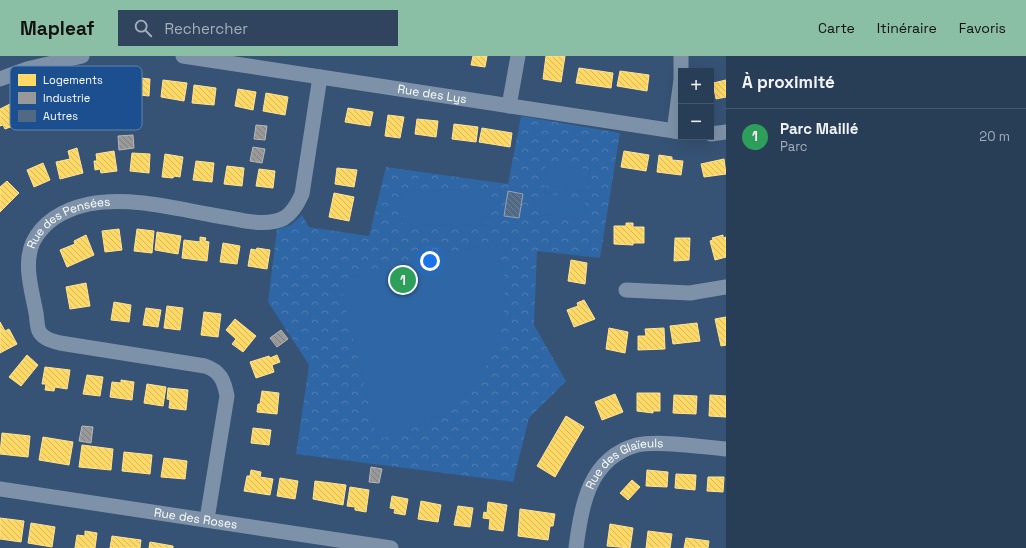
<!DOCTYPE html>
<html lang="fr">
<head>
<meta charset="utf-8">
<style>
	:root { --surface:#283e57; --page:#30455d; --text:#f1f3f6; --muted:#a5aeba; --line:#44576d; --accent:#8abfa5 }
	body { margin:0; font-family:"Space Grotesk",sans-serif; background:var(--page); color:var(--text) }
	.controls { position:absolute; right:12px; top:12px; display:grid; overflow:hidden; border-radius:0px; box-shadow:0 4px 16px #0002 }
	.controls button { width:36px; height:36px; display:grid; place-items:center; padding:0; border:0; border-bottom:1px solid var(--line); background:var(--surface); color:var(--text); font:20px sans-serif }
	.you { position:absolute; left:430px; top:205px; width:14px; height:14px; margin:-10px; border:3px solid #fff; border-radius:50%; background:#1a73e8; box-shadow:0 0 0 6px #1a73e833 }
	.badge { display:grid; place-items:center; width:26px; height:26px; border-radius:50%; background:var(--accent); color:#fff; font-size:13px; font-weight:700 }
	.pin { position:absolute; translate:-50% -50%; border:2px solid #fff; box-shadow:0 1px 4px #0006 }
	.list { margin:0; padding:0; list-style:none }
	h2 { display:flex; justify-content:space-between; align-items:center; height:52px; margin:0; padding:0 16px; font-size:17px }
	h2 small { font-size:13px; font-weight:400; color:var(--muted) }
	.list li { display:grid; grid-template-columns:26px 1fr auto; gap:12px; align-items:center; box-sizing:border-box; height:56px; padding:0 16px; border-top:1px solid var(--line) }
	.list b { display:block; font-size:15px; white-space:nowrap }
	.list p { margin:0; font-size:13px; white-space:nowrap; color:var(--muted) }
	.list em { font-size:13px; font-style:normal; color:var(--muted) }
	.icon { flex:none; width:22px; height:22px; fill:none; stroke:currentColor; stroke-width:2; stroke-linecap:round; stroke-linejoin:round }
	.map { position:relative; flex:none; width:726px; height:492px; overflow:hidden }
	header { display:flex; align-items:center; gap:24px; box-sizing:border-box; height:56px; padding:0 20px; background:var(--accent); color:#111 }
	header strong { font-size:19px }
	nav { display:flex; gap:22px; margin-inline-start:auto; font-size:14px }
	.search { width:280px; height:36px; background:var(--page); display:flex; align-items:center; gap:10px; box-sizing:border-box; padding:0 14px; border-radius:0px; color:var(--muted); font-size:15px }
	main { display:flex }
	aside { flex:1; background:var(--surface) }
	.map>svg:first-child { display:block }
</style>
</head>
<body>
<header>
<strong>Mapleaf</strong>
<div class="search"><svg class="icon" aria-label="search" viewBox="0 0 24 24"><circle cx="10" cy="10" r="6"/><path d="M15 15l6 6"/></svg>Rechercher</div>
<nav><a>Carte</a><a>Itinéraire</a><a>Favoris</a></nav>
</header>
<main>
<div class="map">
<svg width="726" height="492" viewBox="0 0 726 492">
	<defs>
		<pattern id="park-crowns" width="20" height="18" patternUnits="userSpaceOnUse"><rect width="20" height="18" fill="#2f66a5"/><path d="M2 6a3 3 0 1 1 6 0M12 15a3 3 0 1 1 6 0" fill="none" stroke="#4e7db2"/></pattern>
		<pattern id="homes-back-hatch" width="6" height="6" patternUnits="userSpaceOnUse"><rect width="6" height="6" fill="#ffd966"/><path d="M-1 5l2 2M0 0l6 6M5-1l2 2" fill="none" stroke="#d2b660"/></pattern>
		<pattern id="industry-back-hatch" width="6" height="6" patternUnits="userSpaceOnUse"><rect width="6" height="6" fill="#999"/><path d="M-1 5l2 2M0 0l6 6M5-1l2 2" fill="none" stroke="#7e7e7e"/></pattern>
		<pattern id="building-back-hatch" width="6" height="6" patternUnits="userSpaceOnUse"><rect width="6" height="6" fill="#526984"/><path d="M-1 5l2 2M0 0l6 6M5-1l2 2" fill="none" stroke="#6c8096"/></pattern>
	</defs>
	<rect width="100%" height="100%" fill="#365274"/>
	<path fill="url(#park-crowns)" d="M521,60L620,77L600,202L537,195L534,269L566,325L529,362L513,426L296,398L309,309L268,246L277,173L291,169L302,159L309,171L369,180L386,111L508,128Z"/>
	<path fill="#2f66a5" d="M546,108L590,114L587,135L543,129Z
		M407,134L485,135L491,140L490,166L483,170L404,169C397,163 400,147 401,139Z
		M542,137L586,143L583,164L539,158Z
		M496,186C527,279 474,366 377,383L339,224Z"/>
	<path fill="url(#homes-back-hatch)" stroke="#ffe494" d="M473,0H487L485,11L471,9Z
		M546,0H565L561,26L543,23Z
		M579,12L613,17L611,32L576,27Z
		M620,15L649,19L647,35L617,30Z
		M132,21L150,23L149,40L130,38Z
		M163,24L187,27L184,45L161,41Z
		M726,24V41L716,43L713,27Z
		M194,29L216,32L214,49L192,47Z
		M238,33L256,36L253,54L235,50Z
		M266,37L288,41L285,59L263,55Z
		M10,48L16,62L11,65L13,70L5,73L3,69L0,70V53Z
		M348,52L373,56L370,70L345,66Z
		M388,59L404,61L400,82L385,80Z
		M417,63L438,65L436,81L415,78Z
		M454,68L478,71L476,86L452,83Z
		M482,72L512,77L510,91L479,86Z
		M77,92L83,117L60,123L56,106L70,103L68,95Z
		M114,95L117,115L101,117L100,113L95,114L94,105H97L96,98Z
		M624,95L649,99L646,115L621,111Z
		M132,97L150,98L149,117L130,115Z
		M165,98L183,101L180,121L174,120L173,122L162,121Z
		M659,99L672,101V104L683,105L681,119L657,116Z
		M724,103L726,118L704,121L701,108Z
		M196,105L214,107L212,126L193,124Z
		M43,107L50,124L34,131L27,114Z
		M227,110L244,112L242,130L224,128Z
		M337,112L357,114L354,131L335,128Z
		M259,113L275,115L273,132L256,130Z
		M7,125L19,137L0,156V131Z
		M334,137L354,141L349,165L329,161Z
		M626,167H633V171H644V187H633V189L614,188V170H626Z
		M119,173L122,194L105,196L102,175Z
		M137,173L154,175L152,197L134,195Z
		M157,176L181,180L178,198L155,194Z
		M86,179L94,199L67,211L60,194L75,188L74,185Z
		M723,179V182L726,181V201L715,204L710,185L713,184L712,182Z
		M200,181L206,182L205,185L209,186L207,205L182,202L184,184L200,186Z
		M675,182H690L689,204L674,205Z
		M223,187L240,190L237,208L220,206Z
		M257,192L270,194L267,213L248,210L251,193L256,194Z
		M571,204L587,207L585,228L568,225Z
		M86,227L90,250L70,253L66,231Z
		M584,244L595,263L574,271L567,254L578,250L577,247Z
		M114,246L131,249L129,266L111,264Z
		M167,250L183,252L180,274L164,272Z
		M146,252L161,254L158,271L143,269Z
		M204,256L221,258L218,281L201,279Z
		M726,261V289L721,290L715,263Z
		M235,263L256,280L243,296L232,288L236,283L226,274Z
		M0,266L5,275L9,273L17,288L0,297Z
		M697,267L700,285L673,288L670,270Z
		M609,272L628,276L625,297L606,293Z
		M664,272L665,293L638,294V280H646L645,273Z
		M27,299L38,309L21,330L9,321Z
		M277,299L280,306L272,309L274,316L256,322L250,306L269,300L270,302Z
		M45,311L70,314L67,333L55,331L54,335L45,334L46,328H42Z
		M87,319L103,321L100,340L83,338Z
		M121,324L134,326L132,344L110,341L112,326L121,327Z
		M147,328L166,331L163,350L144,347Z
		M168,332L188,334L186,354L169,352L170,344L167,343Z
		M262,335L279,337L277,358L257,356L258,348H260Z
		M637,337H660V355H653V357L637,355Z
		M615,338L623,356L602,364L595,346Z
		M674,339L697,340L696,358L673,357Z
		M710,339L726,340V361L709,360Z
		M566,360L584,371L555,421L537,410Z
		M253,372L271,374L269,389L251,387Z
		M2,377L30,380L28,401L0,398Z
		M43,381L73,386L69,409L39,404Z
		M82,389L113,393L111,414L79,411Z
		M124,396L152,399L150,418L122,415Z
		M164,402L187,405L185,423L161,421Z
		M251,414L261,416L260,421L273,423L270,439L244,435L247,420H250Z
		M647,414L668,416L667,431L646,430Z
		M676,418L696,419L695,434L675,432Z
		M708,421H724L723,436L707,435Z
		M280,422L298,425L295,443L277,440Z
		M632,424L640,431L628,444L620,437Z
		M315,425L346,429L343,449L313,443Z
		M350,431L369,434L366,456L355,454V451L347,450Z
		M392,440L408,443L405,459L394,457L395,453L390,452Z
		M421,445L441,449L438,466L418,463Z
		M488,446L507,449L503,475L489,473L490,463L483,462L484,456L487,457Z
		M458,450L473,452L470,471L454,469Z
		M520,453L555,458L553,470H550L548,484L518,480Z
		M0,462L24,465L21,486L0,483Z
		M31,467L55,471L52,491L28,487Z
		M610,468L633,472L630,492L607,490Z
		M85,475L97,477L95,492H75L77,479L85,480Z
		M648,475L672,478L670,492H646Z
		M112,480L141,484L140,492H110Z
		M686,482L709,485L708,492H684Z
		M150,486L173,490V492H149Z"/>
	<path fill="url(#industry-back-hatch)" stroke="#b8b8b8" d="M256,69L267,70L265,84L254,83Z
		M133,79L134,92L119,94L118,80Z
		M253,91L265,93L262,107L250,105Z
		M281,274L288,283L277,291L270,282Z
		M82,370L93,371L91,387L79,385Z
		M371,411L382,413L379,427L369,426Z"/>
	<path fill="url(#building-back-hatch)" stroke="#92a2b6" d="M508,135L523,138L519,162L504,160Z"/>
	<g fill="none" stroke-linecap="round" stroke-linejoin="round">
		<g stroke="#7d92a8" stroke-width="15">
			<path id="s1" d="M183,0L681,76"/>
			<path d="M0,23L27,13L82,0"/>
			<path d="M509,50L518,0"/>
			<path d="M674,75L681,24V0"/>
			<path d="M711,78L726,76"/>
			<path d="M626,234L690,237L726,231"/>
			<path id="s2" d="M0,433L391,492"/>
			<path id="s3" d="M207,463L227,340C224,324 220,315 205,310L60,287C52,285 43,283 39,275C37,271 37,263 36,257C32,235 23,208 33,186C44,164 66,153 89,148C131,140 177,153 218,160C238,163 265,172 284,162C293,157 298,147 302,138L320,21"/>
			<path id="s4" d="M576,492C581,450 589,402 637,389C657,384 704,391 726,393"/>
		</g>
	</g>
	<g text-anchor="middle" stroke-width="4" stroke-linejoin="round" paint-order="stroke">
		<g font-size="12" fill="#fff" stroke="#1b4f8f">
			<text dy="4" stroke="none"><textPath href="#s1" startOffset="252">Rue des Lys</textPath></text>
			<text dy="4" stroke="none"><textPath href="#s3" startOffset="469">Rue des Pensées</textPath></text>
			<text dy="4" stroke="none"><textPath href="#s4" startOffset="108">Rue des Glaïeuls</textPath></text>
			<text dy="4" stroke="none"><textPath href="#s2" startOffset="198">Rue des Roses</textPath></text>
		</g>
	</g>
	<rect x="10" y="10" width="132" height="64" rx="6" fill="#1b4f8f" stroke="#5f84b1" stroke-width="1"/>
	<rect x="18" y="18" width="18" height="12" fill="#ffd966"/>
	<rect x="18" y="36" width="18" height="12" fill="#999"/>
	<rect x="18" y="54" width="18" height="12" fill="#526984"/>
	<g font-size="11" fill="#fff">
		<text x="43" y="28">Logements</text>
		<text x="43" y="46">Industrie</text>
		<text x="43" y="64">Autres</text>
	</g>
</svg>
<div class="controls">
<button>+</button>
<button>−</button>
</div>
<div class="you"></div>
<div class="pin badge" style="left:403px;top:224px;background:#2e9e5b">1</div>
</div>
<aside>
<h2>À proximité<small></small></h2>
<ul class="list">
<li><span class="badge" style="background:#2e9e5b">1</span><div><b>Parc Maillé</b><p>Parc</p></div><em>20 m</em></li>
</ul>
</aside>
</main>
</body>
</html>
